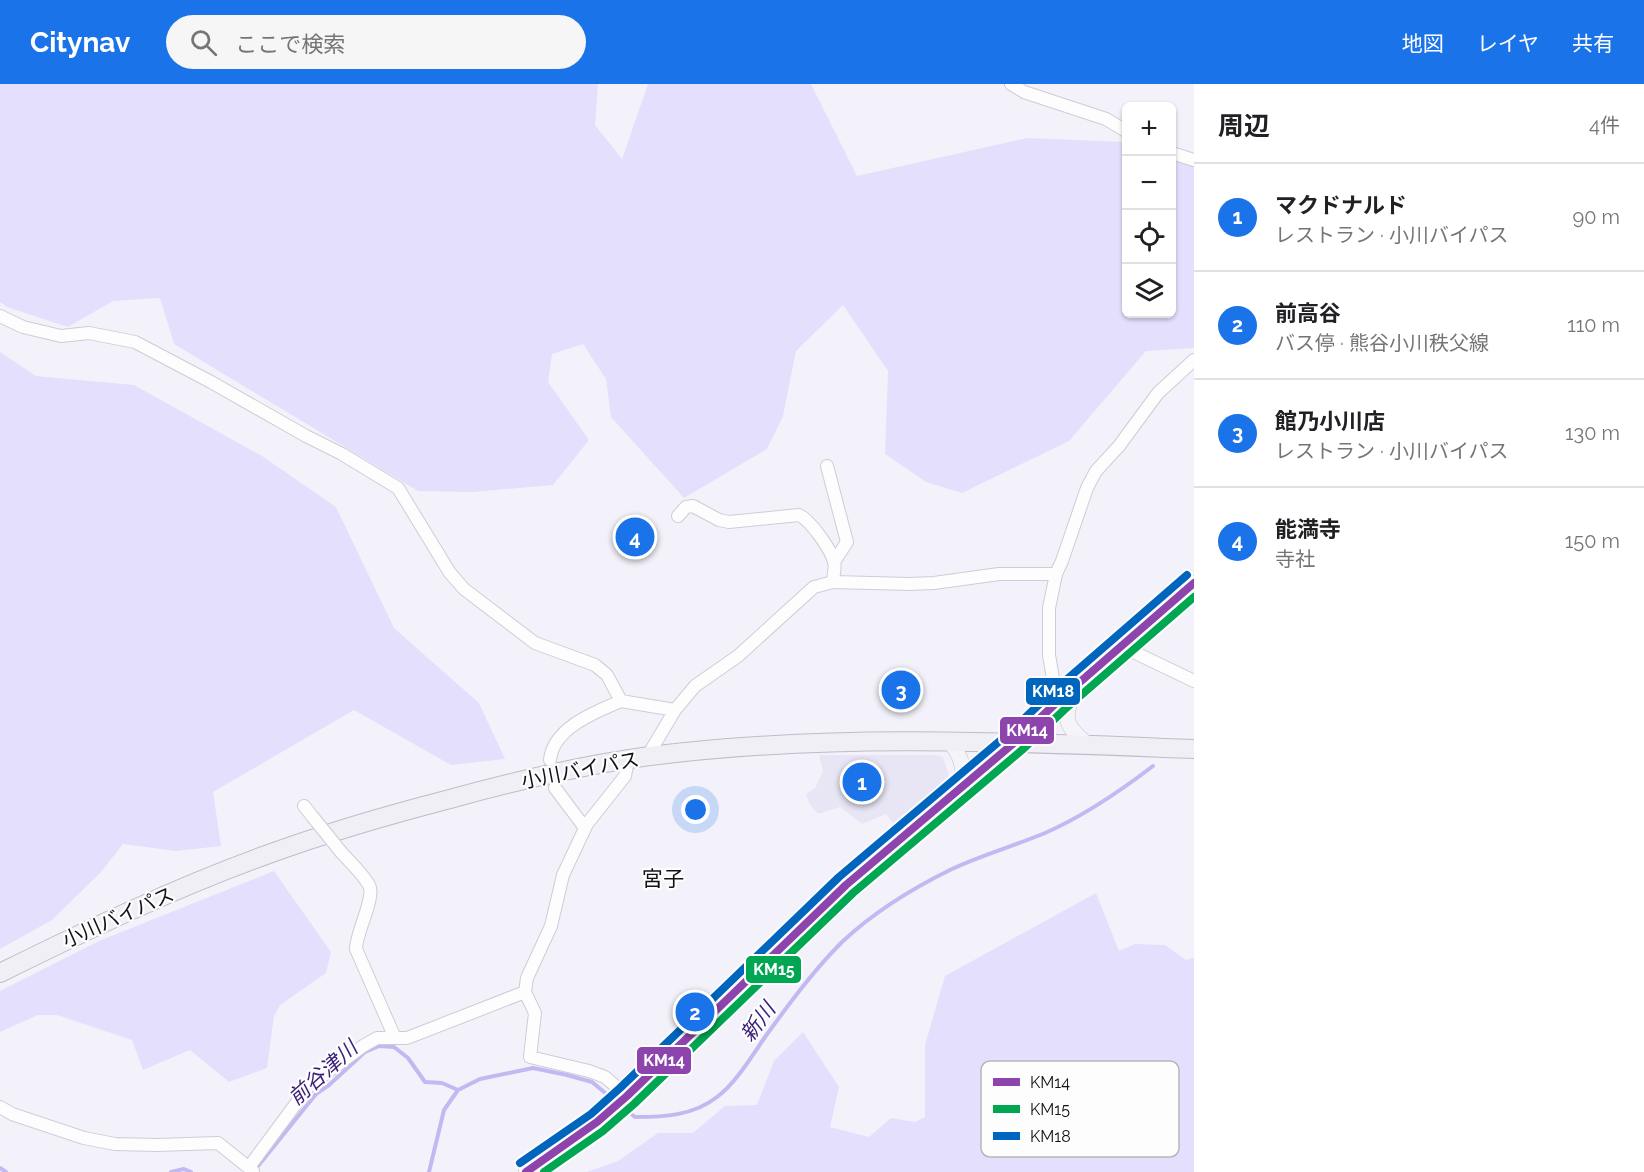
<!DOCTYPE html>
<html lang="ja">
<head>
<meta charset="utf-8">
<style>
	:root { --surface:#fff; --page:#f6f6f6; --text:#202124; --muted:#757577; --line:#e0e0e0; --accent:#1a73e8 }
	body { margin:0; font-family:Raleway,"Noto Sans JP",sans-serif; background:var(--page); color:var(--text) }
	.controls { position:absolute; right:18px; top:18px; display:grid; overflow:hidden; border-radius:9px; box-shadow:0 2px 4px #0004 }
	.controls button { width:54px; height:54px; display:grid; place-items:center; padding:0; border:0; border-bottom:2px solid var(--line); background:var(--surface); color:var(--text); font:30px sans-serif }
	.you { position:absolute; left:696px; top:726px; width:21px; height:21px; margin:-15px; border:4px solid #fff; border-radius:50%; background:#1a73e8; box-shadow:0 0 0 9px #1a73e833 }
	.badge { display:grid; place-items:center; width:39px; height:39px; border-radius:50%; background:var(--accent); color:#fff; font-size:20px; font-weight:700 }
	.pin { position:absolute; translate:-50% -50%; border:3px solid #fff; box-shadow:0 2px 6px #0006 }
	.list { margin:0; padding:0; list-style:none }
	h2 { display:flex; justify-content:space-between; align-items:center; height:78px; margin:0; padding:0 24px; font-size:26px }
	h2 small { font-size:20px; font-weight:400; color:var(--muted) }
	.list li { display:grid; grid-template-columns:39px 1fr auto; gap:18px; align-items:center; box-sizing:border-box; height:108px; padding:0 24px; border-top:2px solid var(--line) }
	.list b { display:block; font-size:22px; white-space:nowrap }
	.list p { margin:0; font-size:20px; white-space:nowrap; color:var(--muted) }
	.list em { font-size:20px; font-style:normal; color:var(--muted) }
	.icon { flex:none; width:33px; height:33px; fill:none; stroke:currentColor; stroke-width:2; stroke-linecap:round; stroke-linejoin:round }
	.map { position:relative; flex:none; width:1194px; height:1088px; overflow:hidden }
	header { display:flex; align-items:center; gap:36px; box-sizing:border-box; height:84px; padding:0 30px; background:var(--accent); color:#fff }
	header strong { font-size:28px }
	nav { display:flex; gap:33px; margin-inline-start:auto; font-size:21px }
	.search { width:420px; height:54px; background:var(--page); display:flex; align-items:center; gap:15px; box-sizing:border-box; padding:0 21px; border-radius:33px; color:var(--muted); font-size:22px }
	main { display:flex }
	aside { flex:1; background:var(--surface) }
	.map>svg:first-child { display:block }
</style>
</head>
<body>
<header>
<strong>Citynav</strong>
<div class="search"><svg class="icon" aria-label="search" viewBox="0 0 24 24"><circle cx="10" cy="10" r="6"/><path d="M15 15l6 6"/></svg>ここで検索</div>
<nav><a>地図</a><a>レイヤ</a><a>共有</a></nav>
</header>
<main>
<div class="map">
<svg width="1194" height="1088" viewBox="0 0 1194 1088">
	<rect width="100%" height="100%" fill="#f3f2fa"/>
	<path fill="#e8e6f5" d="M819,671H935L943,673L950,695L896,742L886,730L862,740L840,723L818,730L809,719L806,710L815,704L823,687Z"/>
	<path fill="#e4dffd" d="M0,0H598L595,41L622,75L648,0H811L857,92L1027,54L1126,58V230H1172V73L1194,81V264L1146,267L1069,357L962,409L926,398L885,370L888,287L843,221L796,267L783,332L767,365L684,414L611,333L606,295L583,260L552,270L548,298L589,356L553,401L472,408L418,407L174,260L160,214L113,217L68,243L7,223L0,218Z
		M0,268L36,292L134,301L262,372L336,423L394,544L479,619L505,675L451,681L354,626L213,708L221,762L176,767L123,760L101,788L52,836L0,865Z
		M274,787L331,868L326,889L280,921L274,932L267,984L229,998L190,966L143,986L132,956L57,931H38L0,948V907L99,857Z
		M1096,809L1119,867L1135,860L1165,861L1186,876L1194,874V1088H587L618,1077L658,1049H693L725,1022L757,1021L774,977L803,948L839,1003L830,1043L869,1053L891,1034L915,1038L925,1033V961L945,892Z"/>
	<g fill="none" stroke-linecap="round" stroke-linejoin="round">
		<path stroke="#c3b9f2" stroke-width="4" d="M621,1022L635,1033C663,1033 693,1032 717,1013C735,1000 752,972 765,953C789,920 813,887 842,858C874,828 913,804 952,785C982,771 1014,762 1045,749C1084,732 1119,708 1153,682
			M0,1084L6,1088
			M253,1086L258,1082L316,1010L329,1001L365,968L379,962L394,963L408,974L425,998L442,999L458,1006
			M171,1088L184,1085L191,1088
			M429,1088L444,1026L458,1006L480,995L533,984L567,991L592,998L615,1017"/>
		<g stroke="#cecdd3" stroke-width="14">
			<path id="minor" d="M1011,0L1024,8L1106,35L1126,47
				M1172,69L1194,76
				M0,232L23,243L61,252L89,249L135,258L211,298L306,352L342,370L398,404L450,489L464,505L535,559L595,581L607,591L621,617L675,626
				M827,382L847,458L834,478
				M678,432L686,423L693,422L719,436L729,438L799,431C810,436 831,465 834,478C836,483 833,492 833,498
				M1121,562L1194,597
				M1057,618L1049,571V524L1056,490L1062,477L1087,404L1096,387L1119,362L1158,309L1194,276
				M647,673L675,626L695,602L738,572L814,503L833,498L909,500L934,499L999,490H1056
				M550,676C553,644 595,628 621,617
				M555,704L585,744
				M304,722L312,732
				M341,768C350,778 362,789 369,801C376,813 356,848 356,865L395,954
				M627,1012L605,993L589,987L530,973L535,929L525,908L527,894L551,842L563,791L587,740L625,692L628,676
				M0,1023L12,1030L84,1054L115,1060L157,1061L218,1059L253,1087
				M249,1083L309,1002L363,962L377,954H407L420,949L525,908"/>
		</g>
		<g stroke="#bebcc6" stroke-width="16">
			<path id="major" d="M1075,604C1063,634 1063,640 1088,661
				M949,657C963,674 966,685 957,706
				M526,1088L597,1038L627,1012L846,801L1015,658L1057,618L1194,499"/>
		</g>
		<g stroke="#bebcc6" stroke-width="20">
			<path id="highway" d="M0,889C87,846 175,804 266,771C326,749 388,731 450,715C515,697 582,681 650,672C833,649 1011,658 1194,665"/>
		</g>
		<use href="#minor" stroke="#fdfdfe" stroke-width="12"/>
		<use href="#major" stroke="#f5f4f9" stroke-width="15"/>
		<use href="#highway" stroke="#f0eff6" stroke-width="18"/>
		<g stroke="#cecdd3" stroke-width="14" stroke-linecap="butt">
			<path id="minor-bridge" d="M312,732L341,768"/>
		</g>
		<use href="#minor-bridge" stroke="#fdfdfe" stroke-width="12"/>
		<g stroke="#fdfdfd" stroke-width="12">
			<path id="bus-1" d="M526,1088L597,1038L627,1012L846,801L1015,658L1057,618L1194,499"/>
		</g>
		<g stroke="#fdfdfd" stroke-width="12">
			<path id="bus-2" d="M544,1088L603,1047L634,1020L853,809L1022,666L1064,626L1194,513"/>
		</g>
		<g stroke="#fdfdfd" stroke-width="12">
			<path id="bus-3" d="M520,1079L591,1030L620,1004L839,793L1008,650L1050,610L1187,491"/>
		</g>
		<use href="#bus-1" stroke="#8e44ad" stroke-width="8"/>
		<use href="#bus-2" stroke="#00a651" stroke-width="8"/>
		<use href="#bus-3" stroke="#0065bd" stroke-width="8"/>
	</g>
	<g text-anchor="middle" stroke-width="4.5" stroke-linejoin="round" paint-order="stroke">
		<g font-size="20" fill="#121116" stroke="#fdfdfd">
			<text transform="translate(580 686) rotate(-11)" y="7">小川バイパス</text>
			<text transform="translate(118 833) rotate(-24)" y="7">小川バイパス</text>
		</g>
		<g font-size="21" fill="#121116" stroke="#fdfdfd">
			<text x="663" y="802">宮子</text>
		</g>
		<g font-size="21" font-style="italic" fill="#3c2077" stroke="#fdfdfd">
			<text transform="translate(758 938) rotate(-53)" y="7">新川</text>
			<text transform="translate(323 989) rotate(-42)" y="7">前谷津川</text>
		</g>
	</g>
	<rect x="981" y="977" width="198" height="96" rx="9" fill="#fdfdfd" stroke="#b6b6b8" stroke-width="1.5"/>
	<rect x="993" y="994" width="27" height="8" fill="#8e44ad"/>
	<rect x="993" y="1021" width="27" height="8" fill="#00a651"/>
	<rect x="993" y="1048" width="27" height="8" fill="#0065bd"/>
	<g font-size="16" fill="#121116">
		<text x="1030" y="1004">KM14</text>
		<text x="1030" y="1031">KM15</text>
		<text x="1030" y="1058">KM18</text>
	</g>
	<g stroke="#fdfdfd" stroke-width="2">
		<rect x="1025" y="593" width="56" height="29" rx="6" fill="#0065bd"/>
		<rect x="999" y="632" width="56" height="29" rx="6" fill="#8e44ad"/>
		<rect x="745" y="871" width="57" height="29" rx="6" fill="#00a651"/>
		<rect x="636" y="962" width="56" height="29" rx="6" fill="#8e44ad"/>
	</g>
	<g font-size="16" text-anchor="middle" font-weight="bold" fill="#fff">
		<text x="1053" y="613">KM18</text>
		<text x="1027" y="652">KM14</text>
		<text x="774" y="891">KM15</text>
		<text x="664" y="982">KM14</text>
	</g>
</svg>
<div class="controls">
<button>+</button>
<button>−</button>
<button><svg class="icon" aria-label="locate" viewBox="0 0 24 24"><circle cx="12" cy="12" r="6"/><path d="M12 2v4M12 18v4M2 12h4M18 12h4"/></svg></button>
<button><svg class="icon" aria-label="layers" viewBox="0 0 24 24"><path d="M12 4l9 5-9 5-9-5zM3 14l9 5 9-5"/></svg></button>
</div>
<div class="you"></div>
<div class="pin badge" style="left:862px;top:698px">1</div>
<div class="pin badge" style="left:695px;top:928px">2</div>
<div class="pin badge" style="left:901px;top:606px">3</div>
<div class="pin badge" style="left:635px;top:453px">4</div>
</div>
<aside>
<h2>周辺<small>4件</small></h2>
<ul class="list">
<li><span class="badge">1</span><div><b>マクドナルド</b><p>レストラン · 小川バイパス</p></div><em>90 m</em></li>
<li><span class="badge">2</span><div><b>前高谷</b><p>バス停 · 熊谷小川秩父線</p></div><em>110 m</em></li>
<li><span class="badge">3</span><div><b>館乃小川店</b><p>レストラン · 小川バイパス</p></div><em>130 m</em></li>
<li><span class="badge">4</span><div><b>能満寺</b><p>寺社</p></div><em>150 m</em></li>
</ul>
</aside>
</main>
</body>
</html>
